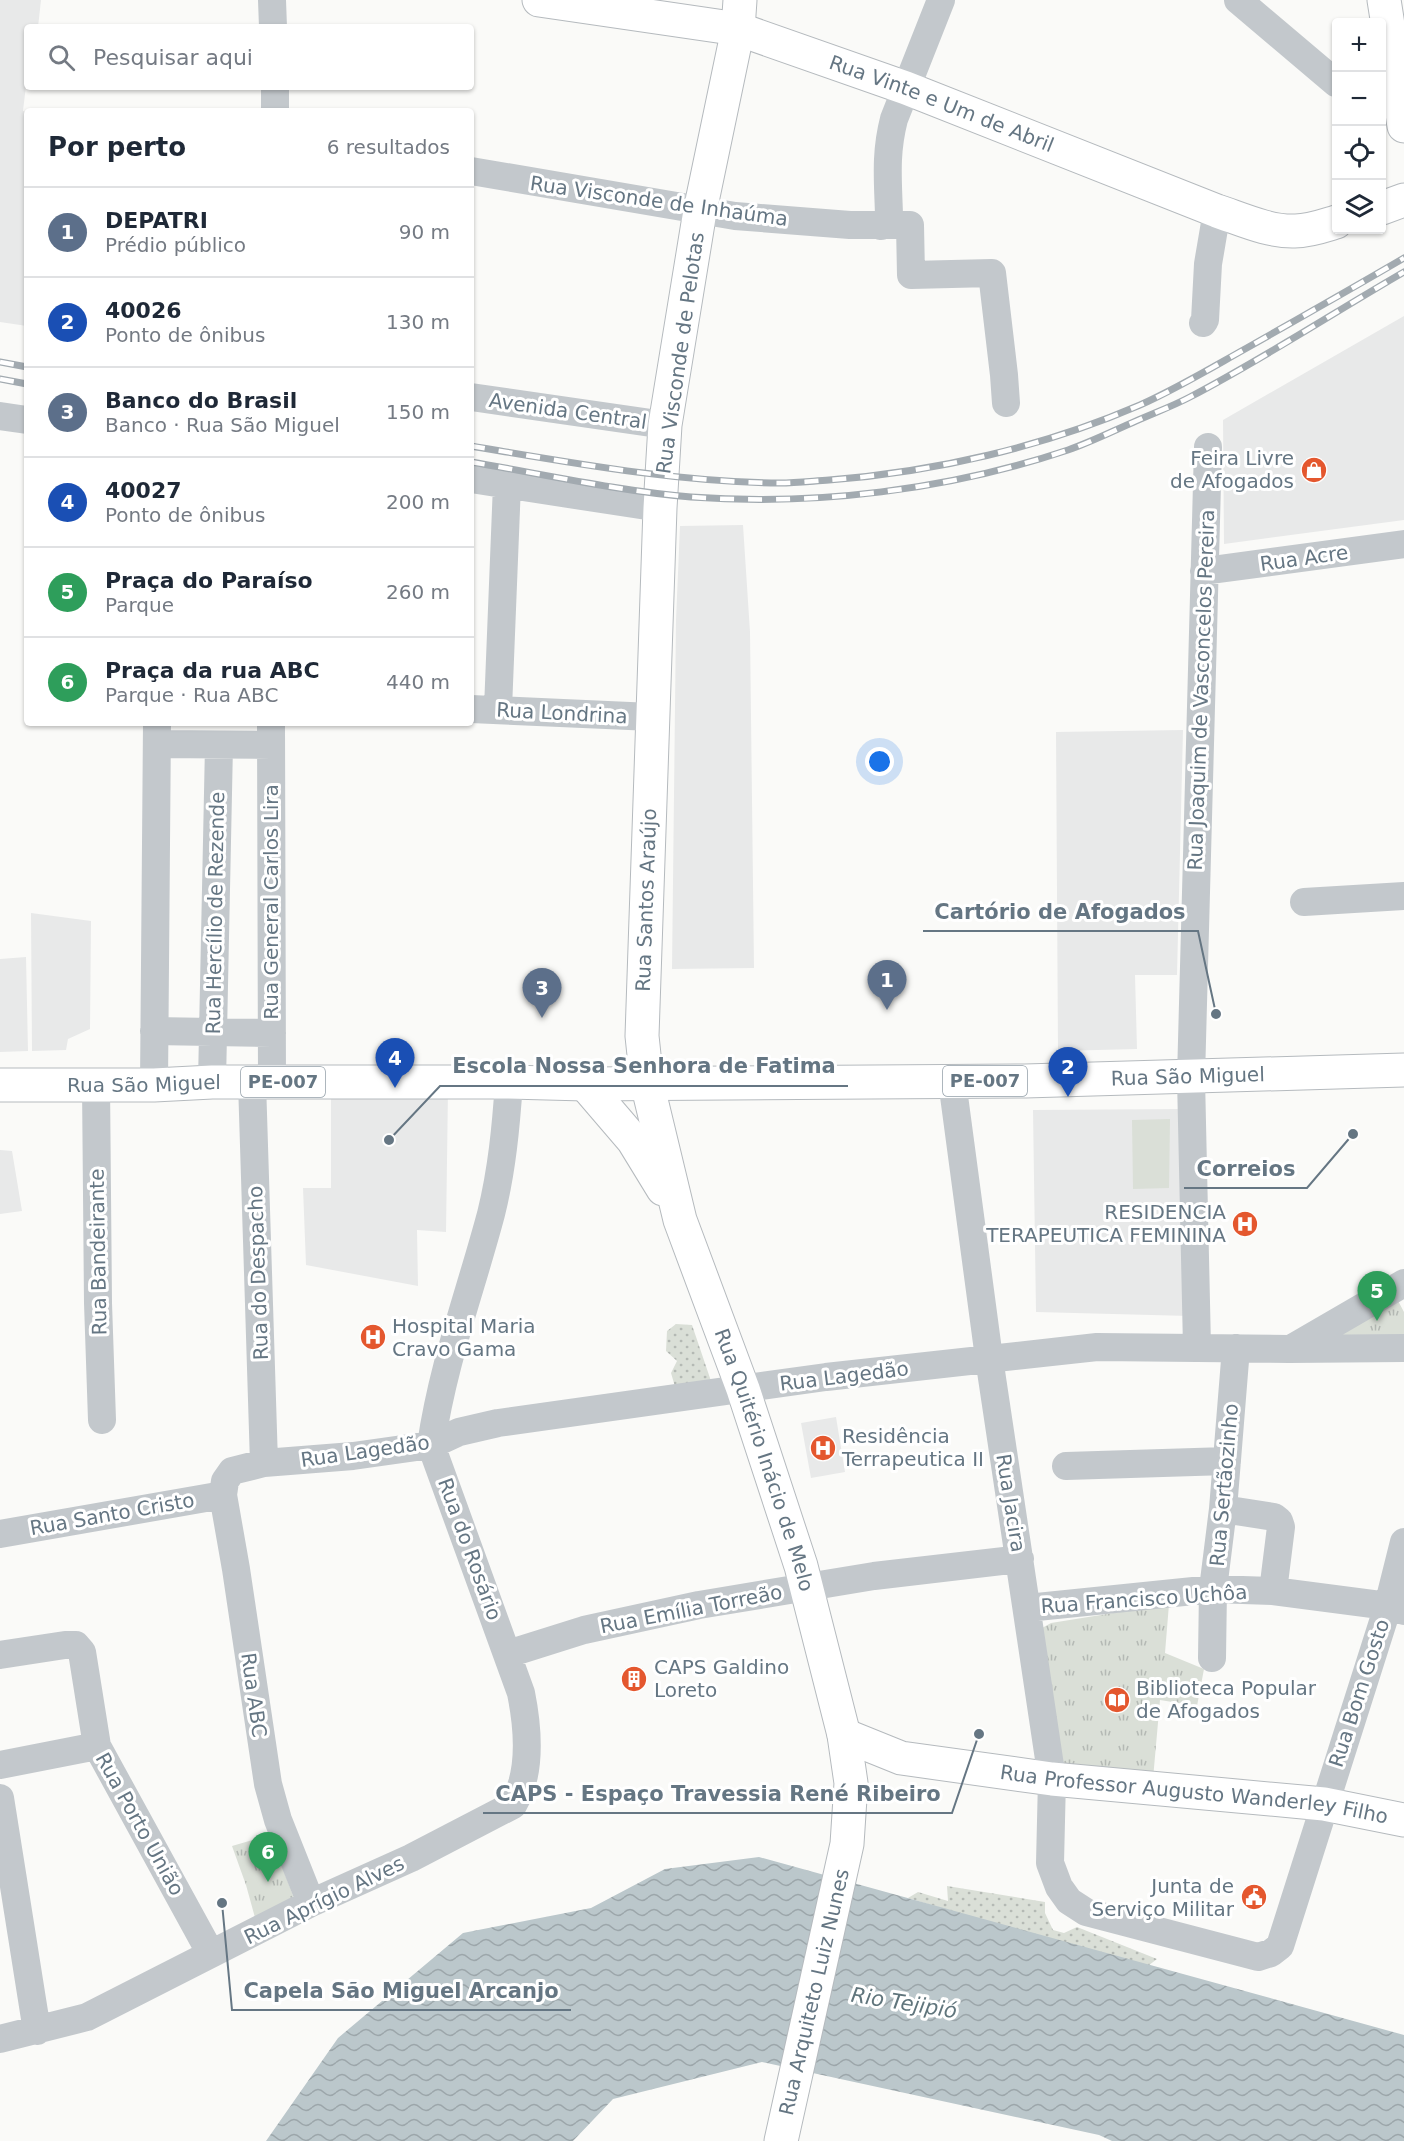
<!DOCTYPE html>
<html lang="pt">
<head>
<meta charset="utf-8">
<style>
	:root { --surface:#fff; --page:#f6f6f7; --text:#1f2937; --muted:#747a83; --line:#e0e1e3; --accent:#e4572e }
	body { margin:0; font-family:"DejaVu Sans",sans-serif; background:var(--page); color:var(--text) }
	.controls { position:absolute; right:18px; top:18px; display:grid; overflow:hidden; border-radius:6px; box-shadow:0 2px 4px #0004 }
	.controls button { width:54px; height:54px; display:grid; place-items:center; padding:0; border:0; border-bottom:2px solid var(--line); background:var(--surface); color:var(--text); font:30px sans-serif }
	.you { position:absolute; left:880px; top:762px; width:21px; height:21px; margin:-15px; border:4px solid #fff; border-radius:50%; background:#1a73e8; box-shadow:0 0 0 9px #1a73e833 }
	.badge { display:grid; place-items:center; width:39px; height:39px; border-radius:50%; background:var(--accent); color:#fff; font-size:20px; font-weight:700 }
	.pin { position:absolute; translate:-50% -50px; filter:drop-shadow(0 2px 3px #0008) }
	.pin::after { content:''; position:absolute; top:32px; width:21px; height:18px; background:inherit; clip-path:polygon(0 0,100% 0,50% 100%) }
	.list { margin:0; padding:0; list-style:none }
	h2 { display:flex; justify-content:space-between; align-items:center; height:78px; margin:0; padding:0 24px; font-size:26px }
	h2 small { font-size:20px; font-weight:400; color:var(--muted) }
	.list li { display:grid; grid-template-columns:39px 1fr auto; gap:18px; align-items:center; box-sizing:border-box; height:90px; padding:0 24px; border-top:2px solid var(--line) }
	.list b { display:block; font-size:22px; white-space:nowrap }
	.list p { margin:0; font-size:20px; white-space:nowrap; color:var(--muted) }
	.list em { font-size:20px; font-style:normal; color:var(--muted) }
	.icon { flex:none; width:33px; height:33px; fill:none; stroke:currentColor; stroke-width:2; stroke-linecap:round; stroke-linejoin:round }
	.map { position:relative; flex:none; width:1404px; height:2141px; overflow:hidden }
	.search { position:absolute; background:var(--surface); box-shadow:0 2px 4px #0004; left:24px; top:24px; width:450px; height:66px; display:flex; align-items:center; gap:15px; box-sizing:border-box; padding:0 21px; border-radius:6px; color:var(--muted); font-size:22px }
	.panel { position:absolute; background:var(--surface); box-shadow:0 2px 4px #0004; left:24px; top:108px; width:450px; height:618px; border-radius:6px }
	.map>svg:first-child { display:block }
</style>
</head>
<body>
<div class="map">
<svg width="1404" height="2141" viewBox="0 0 1404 2141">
	<defs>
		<pattern id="grass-dots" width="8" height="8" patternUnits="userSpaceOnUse" patternTransform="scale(1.5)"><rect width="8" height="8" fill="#dadfd7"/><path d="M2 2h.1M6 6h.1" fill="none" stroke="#b4b9b4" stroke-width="1.8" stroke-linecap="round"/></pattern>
		<pattern id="park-tufts" width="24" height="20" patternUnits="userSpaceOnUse" patternTransform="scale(1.5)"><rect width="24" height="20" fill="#dadfd7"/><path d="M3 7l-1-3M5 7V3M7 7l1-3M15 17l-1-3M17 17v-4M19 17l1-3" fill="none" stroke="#b4b9b4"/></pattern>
		<pattern id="water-waves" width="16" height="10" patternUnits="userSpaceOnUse" patternTransform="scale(1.5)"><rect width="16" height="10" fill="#bbc7cb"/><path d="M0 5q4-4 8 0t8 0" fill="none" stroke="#9ca6aa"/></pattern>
	</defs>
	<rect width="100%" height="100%" fill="#fafaf8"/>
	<path fill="#e8e9e9" d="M0,0H41L38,27H27V77L23,111L27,112V326L0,322Z
		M1404,316V520L1224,544L1223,420Z
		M743,525L750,632L754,968L672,969L676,620L680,526Z
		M1183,730L1177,975H1135L1137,1049L1058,1051L1056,732Z
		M31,913L91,921L90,1029L68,1039L66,1050L32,1051Z
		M26,957L28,1051L0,1052V959Z
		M448,1090L446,1232L417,1230L418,1286L306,1265L303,1188H331V1093Z
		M1183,1109L1190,1316L1036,1312L1033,1110Z
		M0,1150L12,1151L22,1211L0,1214Z
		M836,1417L845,1472L811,1478L801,1423Z"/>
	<path fill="url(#grass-dots)" d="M676,1324L692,1325L711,1381L676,1390L671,1373L677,1361L666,1351L667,1331Z
		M947,1886L1045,1902V1913L1053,1930L1064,1933L1077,1927L1157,1959L1144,1969L908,1898L918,1892L948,1901Z"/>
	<path fill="url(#park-tufts)" d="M1396,1297L1404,1312V1344L1326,1335Z
		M1169,1604L1165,1653L1204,1669L1197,1706L1160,1700L1153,1779L1063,1764L1042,1628L1051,1623Z
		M270,1835L294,1898L257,1925L246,1885L232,1846Z"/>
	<path fill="#dadfd7" d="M1170,1119L1169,1188L1133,1189L1132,1120Z"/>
	<path fill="url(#water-waves)" d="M759,1857L1404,2035V2141H1112L1099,2135L762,2062L613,2099L573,2141H266L338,2038L463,1933L591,1908L665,1869Z"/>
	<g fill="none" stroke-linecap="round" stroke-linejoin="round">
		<g stroke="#b5babe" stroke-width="35">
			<g id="major">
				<path id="s1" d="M539,0L738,29L906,88L1217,211C1241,219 1269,232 1295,231C1309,231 1323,226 1336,222"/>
				<path id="s2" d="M740,0L738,29L700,211L665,425L660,508L642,1036L647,1083L680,1220L743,1389L801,1566L844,1735L851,1783L847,1844L781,2141"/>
				<path d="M1384,0L1404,126"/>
				<path d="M1382,208L1404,200"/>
				<path d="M585,1084L633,1140L663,1189"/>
				<path id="s3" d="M0,1085H154L212,1082H509L585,1084L1025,1081L1404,1070"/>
				<path id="s4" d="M844,1735L901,1758L1052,1779L1324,1804L1404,1820"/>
			</g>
		</g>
		<path stroke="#c3c8cc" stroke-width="28" d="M272,0L273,27
			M1238,0L1336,83
			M275,87V111
			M471,171L735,216L850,225H910L911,275L992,273L1004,375L1006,403
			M881,226L887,221L889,215C888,180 885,154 894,119L941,0
			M1203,323L1205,320L1208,264L1217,211
			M471,397L665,425
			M0,416L27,420
			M471,479L660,508
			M1204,571L1404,544
			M471,709L652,717
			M498,709L507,484
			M271,723L272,1082
			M157,744L271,745
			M1304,902L1404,896
			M154,1031L272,1033
			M952,1081L989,1358L1052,1779L1050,1863L1059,1887L1069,1901L1086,1912L1258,1957L1271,1953L1280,1946L1388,1606L1404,1542
			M212,1082L219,745
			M252,1082L264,1463
			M96,1084L98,1303L102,1420
			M154,1085L157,723
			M1197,1347L1191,1078L1208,447
			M1292,1348L1404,1283
			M1066,1466L1227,1461
			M1223,1509L1274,1517L1279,1521L1281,1527L1273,1591
			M0,1534L223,1495
			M1027,1608L1213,1589L1273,1591L1388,1606L1404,1611
			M508,1654L584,1630L699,1605L874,1576L1020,1559
			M0,1655L65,1645H76L82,1652L97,1746L211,1954
			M1212,1658L1213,1589L1223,1509L1236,1348
			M0,1765L97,1746
			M0,1798L37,2031
			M311,1903L278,1820L268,1784L236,1569L223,1495L225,1481L232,1471L264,1463L353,1456L431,1445L459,1432L498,1423L826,1377L1097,1347L1289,1349L1404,1348
			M0,2039L87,2017L311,1903L411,1858L513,1805C532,1773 528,1728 521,1693L431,1445C443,1363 470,1293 491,1214C502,1170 506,1126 509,1082"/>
		<use href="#major" stroke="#fff" stroke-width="33"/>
		<g stroke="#a2aab0" stroke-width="7">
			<path id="rail" d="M0,362L27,367
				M0,379L27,384
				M471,446C573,463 676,482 780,483C796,483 813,481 829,480C935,472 1043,447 1140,405C1176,389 1211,368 1245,349C1298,319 1351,289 1404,258
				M471,462C542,474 619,491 691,497C816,506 948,490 1068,450C1091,442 1113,431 1136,421C1154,413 1173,406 1190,397C1263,359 1333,313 1404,272"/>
		</g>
		<use href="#rail" stroke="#fff" stroke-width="4.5" stroke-dasharray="14" stroke-linecap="butt"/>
	</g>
	<defs>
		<g id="shop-disc" transform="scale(1.35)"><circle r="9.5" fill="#e4572e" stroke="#fff"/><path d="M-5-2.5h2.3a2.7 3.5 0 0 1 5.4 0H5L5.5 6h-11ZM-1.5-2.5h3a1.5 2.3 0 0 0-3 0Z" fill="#fff"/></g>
		<g id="hospital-disc" transform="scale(1.35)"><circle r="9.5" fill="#e4572e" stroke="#fff"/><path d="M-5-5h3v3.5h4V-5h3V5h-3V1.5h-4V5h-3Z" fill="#fff"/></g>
		<g id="building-disc" transform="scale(1.35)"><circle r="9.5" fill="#e4572e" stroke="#fff"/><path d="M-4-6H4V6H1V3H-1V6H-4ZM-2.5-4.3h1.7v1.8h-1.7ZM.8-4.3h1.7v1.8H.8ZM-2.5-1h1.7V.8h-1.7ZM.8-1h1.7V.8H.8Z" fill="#fff"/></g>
		<g id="library-disc" transform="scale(1.35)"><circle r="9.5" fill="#e4572e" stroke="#fff"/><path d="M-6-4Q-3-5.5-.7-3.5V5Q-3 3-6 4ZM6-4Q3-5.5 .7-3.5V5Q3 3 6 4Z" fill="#fff"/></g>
		<g id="civic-disc" transform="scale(1.35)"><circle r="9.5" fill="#e4572e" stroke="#fff"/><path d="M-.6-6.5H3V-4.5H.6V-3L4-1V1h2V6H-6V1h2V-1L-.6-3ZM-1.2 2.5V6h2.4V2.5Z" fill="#fff"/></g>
	</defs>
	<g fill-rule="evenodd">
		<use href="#shop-disc" x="1314" y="470"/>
		<use href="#hospital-disc" x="1245" y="1224"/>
		<use href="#hospital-disc" x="373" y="1337"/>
		<use href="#hospital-disc" x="823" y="1448"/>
		<use href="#building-disc" x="634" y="1679"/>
		<use href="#library-disc" x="1117" y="1700"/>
		<use href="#civic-disc" x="1254" y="1897"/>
	</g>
	<g text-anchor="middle" stroke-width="6" stroke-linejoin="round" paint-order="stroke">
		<g fill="#fff" stroke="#939fa8" stroke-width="1.5">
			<rect x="943" y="1066" width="84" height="30" rx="4.5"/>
			<rect x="241" y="1067" width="84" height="30" rx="4.5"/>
		</g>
		<g font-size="18" font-weight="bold" fill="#657683">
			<text x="985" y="1087">PE-007</text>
			<text x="283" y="1088">PE-007</text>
		</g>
		<g font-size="20" fill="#657683" stroke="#fff">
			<text dy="7" stroke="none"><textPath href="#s1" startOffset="418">Rua Vinte e Um de Abril</textPath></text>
			<text transform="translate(659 201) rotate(8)" y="7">Rua Visconde de Inhaúma</text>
			<text transform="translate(680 353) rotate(-82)" y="7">Rua Visconde de Pelotas</text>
			<text transform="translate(568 411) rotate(8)" y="7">Avenida Central</text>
			<text transform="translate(1304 558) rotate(-8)" y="7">Rua Acre</text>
			<text transform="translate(1201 690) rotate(-88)" y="7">Rua Joaquim de Vasconcelos Pereira</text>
			<text transform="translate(562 713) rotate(3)" y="7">Rua Londrina</text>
			<text transform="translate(646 900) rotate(-88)" y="7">Rua Santos Araújo</text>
			<text transform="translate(271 902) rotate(-90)" y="7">Rua General Carlos Lira</text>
			<text transform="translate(215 913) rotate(-89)" y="7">Rua Hercílio de Rezende</text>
			<text dy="7" stroke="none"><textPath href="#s3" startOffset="1188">Rua São Miguel</textPath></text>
			<text dy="7" stroke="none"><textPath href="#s3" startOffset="144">Rua São Miguel</textPath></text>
			<text transform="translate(98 1252) rotate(-91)" y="7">Rua Bandeirante</text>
			<text transform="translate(258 1273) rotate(-92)" y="7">Rua do Despacho</text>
			<text transform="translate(844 1376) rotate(-7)" y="7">Rua Lagedão</text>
			<text transform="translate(365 1451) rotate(-8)" y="7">Rua Lagedão</text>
			<text dy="7" stroke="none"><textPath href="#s2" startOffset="1486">Rua Quitério Inácio de Melo</textPath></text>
			<text transform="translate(1224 1485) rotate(-85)" y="7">Rua Sertãozinho</text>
			<text transform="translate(1011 1503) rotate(81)" y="7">Rua Jacira</text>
			<text transform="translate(112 1514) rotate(-10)" y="7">Rua Santo Cristo</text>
			<text transform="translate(470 1549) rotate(70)" y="7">Rua do Rosário</text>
			<text transform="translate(1144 1599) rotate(-4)" y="7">Rua Francisco Uchôa</text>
			<text transform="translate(691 1609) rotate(-11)" y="7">Rua Emília Torreão</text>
			<text transform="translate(1359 1693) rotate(-72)" y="7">Rua Bom Gosto</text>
			<text transform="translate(254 1695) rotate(82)" y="7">Rua ABC</text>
			<text dy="7" stroke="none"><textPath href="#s4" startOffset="357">Rua Professor Augusto Wanderley Filho</textPath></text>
			<text transform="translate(140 1824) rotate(61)" y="7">Rua Porto União</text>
			<text transform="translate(324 1900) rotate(-26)" y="7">Rua Aprígio Alves</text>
			<text transform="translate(814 1992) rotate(-77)" y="7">Rua Arquiteto Luiz Nunes</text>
		</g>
		<g font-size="20" fill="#657683" stroke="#fff" text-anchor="start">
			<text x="1294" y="465" text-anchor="end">Feira Livre<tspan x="1294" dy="23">de Afogados</tspan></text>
			<text x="1226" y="1219" text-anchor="end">RESIDENCIA<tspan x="1226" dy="23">TERAPEUTICA FEMININA</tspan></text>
			<text x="392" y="1333">Hospital Maria<tspan x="392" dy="23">Cravo Gama</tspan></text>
			<text x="842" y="1443">Residência<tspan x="842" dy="23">Terrapeutica II</tspan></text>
			<text x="654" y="1674">CAPS Galdino<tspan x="654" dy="23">Loreto</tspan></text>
			<text x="1136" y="1695">Biblioteca Popular<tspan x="1136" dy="23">de Afogados</tspan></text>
			<text x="1234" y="1893" text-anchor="end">Junta de<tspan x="1234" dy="23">Serviço Militar</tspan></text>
		</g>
		<g font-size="21" font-style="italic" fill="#60757c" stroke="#fff">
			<text transform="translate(904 2003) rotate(9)" y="7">Rio Tejipió</text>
		</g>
	</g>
	<path fill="none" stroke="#657683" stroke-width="2" d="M1216 1014L1198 931H923M389 1140L440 1086H848M1353 1134L1307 1188H1184M979 1734L952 1813H483M222 1903L232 2010H571"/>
	<g fill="#657683" stroke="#fff" stroke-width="2">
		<circle cx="1216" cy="1014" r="6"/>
		<circle cx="389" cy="1140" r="6"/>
		<circle cx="1353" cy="1134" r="6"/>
		<circle cx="979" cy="1734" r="6"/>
		<circle cx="222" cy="1903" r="6"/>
	</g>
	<g font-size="21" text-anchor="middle" font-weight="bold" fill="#657683" stroke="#fff" stroke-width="6" stroke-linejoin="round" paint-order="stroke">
		<text x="1060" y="919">Cartório de Afogados</text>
		<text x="644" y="1073">Escola Nossa Senhora de Fatima</text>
		<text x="1246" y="1176">Correios</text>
		<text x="718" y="1801">CAPS - Espaço Travessia René Ribeiro</text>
		<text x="401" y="1998">Capela São Miguel Arcanjo</text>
	</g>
</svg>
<div class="controls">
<button>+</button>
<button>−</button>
<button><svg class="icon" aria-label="locate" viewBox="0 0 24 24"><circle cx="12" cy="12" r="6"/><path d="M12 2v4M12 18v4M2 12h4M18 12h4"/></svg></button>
<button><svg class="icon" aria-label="layers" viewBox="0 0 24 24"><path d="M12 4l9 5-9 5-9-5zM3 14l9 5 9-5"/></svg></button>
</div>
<div class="you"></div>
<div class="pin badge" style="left:887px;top:1010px;background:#5c6f8a">1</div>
<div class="pin badge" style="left:1068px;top:1097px;background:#1a4fb4">2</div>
<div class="pin badge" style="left:542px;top:1018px;background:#5c6f8a">3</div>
<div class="pin badge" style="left:395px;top:1088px;background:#1a4fb4">4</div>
<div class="pin badge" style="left:1377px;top:1321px;background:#2e9e5b">5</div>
<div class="pin badge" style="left:268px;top:1882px;background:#2e9e5b">6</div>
<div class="search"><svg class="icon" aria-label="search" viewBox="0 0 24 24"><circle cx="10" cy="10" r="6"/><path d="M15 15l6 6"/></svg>Pesquisar aqui</div>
<section class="panel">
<h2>Por perto<small>6 resultados</small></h2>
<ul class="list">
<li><span class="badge" style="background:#5c6f8a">1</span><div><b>DEPATRI</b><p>Prédio público</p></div><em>90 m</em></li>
<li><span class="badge" style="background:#1a4fb4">2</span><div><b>40026</b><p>Ponto de ônibus</p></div><em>130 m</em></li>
<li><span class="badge" style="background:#5c6f8a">3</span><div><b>Banco do Brasil</b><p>Banco · Rua São Miguel</p></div><em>150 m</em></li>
<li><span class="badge" style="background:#1a4fb4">4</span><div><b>40027</b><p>Ponto de ônibus</p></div><em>200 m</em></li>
<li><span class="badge" style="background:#2e9e5b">5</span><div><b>Praça do Paraíso</b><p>Parque</p></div><em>260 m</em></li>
<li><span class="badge" style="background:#2e9e5b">6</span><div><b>Praça da rua ABC</b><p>Parque · Rua ABC</p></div><em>440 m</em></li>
</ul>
</section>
</div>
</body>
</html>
